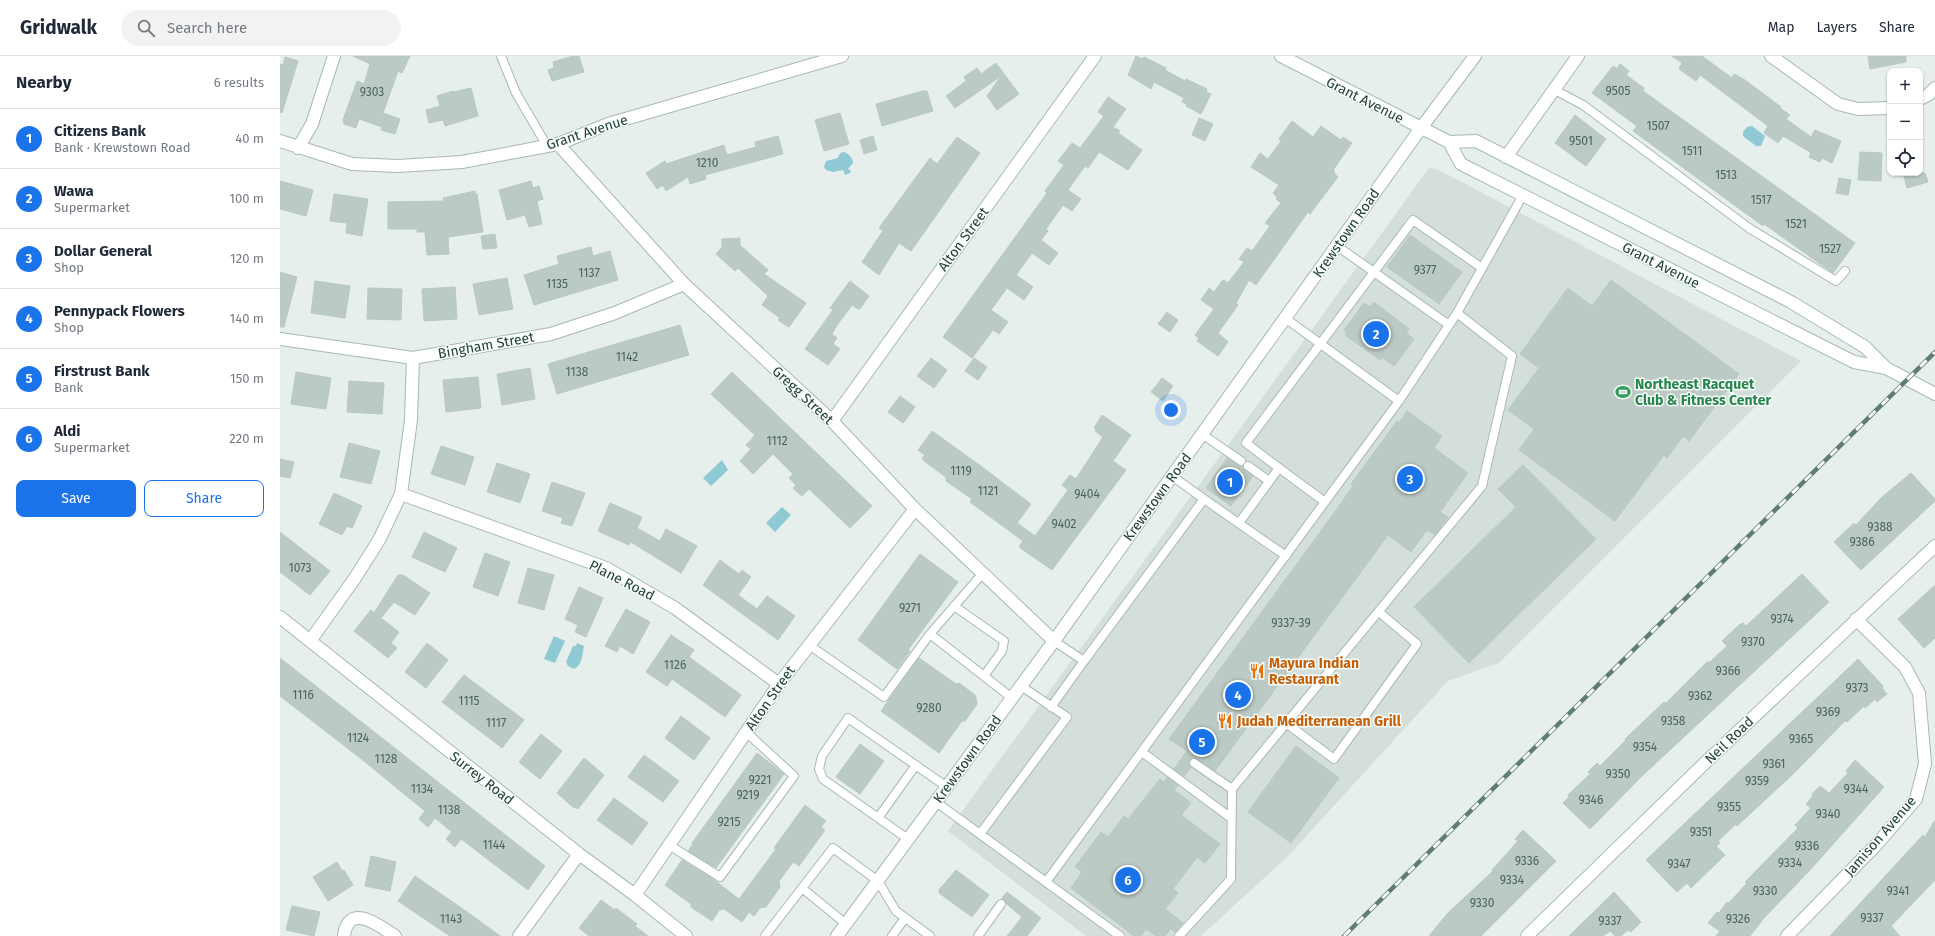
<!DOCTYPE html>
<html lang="en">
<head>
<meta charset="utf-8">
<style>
	:root { --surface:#fff; --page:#f2f2f3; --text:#1f2937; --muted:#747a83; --line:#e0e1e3; --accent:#1a73e8 }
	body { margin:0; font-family:"Fira Sans",sans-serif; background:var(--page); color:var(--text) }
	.controls { position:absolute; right:12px; top:12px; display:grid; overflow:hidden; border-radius:8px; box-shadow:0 1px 3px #0004 }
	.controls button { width:36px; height:36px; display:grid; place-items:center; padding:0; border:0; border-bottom:1px solid var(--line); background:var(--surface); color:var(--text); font:20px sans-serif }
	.you { position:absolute; left:891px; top:354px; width:14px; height:14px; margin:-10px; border:3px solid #fff; border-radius:50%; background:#1a73e8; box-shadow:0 0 0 6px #1a73e833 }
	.badge { display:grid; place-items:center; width:26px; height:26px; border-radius:50%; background:var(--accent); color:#fff; font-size:13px; font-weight:700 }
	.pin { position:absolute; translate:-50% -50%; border:2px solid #fff; box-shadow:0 1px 4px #0006 }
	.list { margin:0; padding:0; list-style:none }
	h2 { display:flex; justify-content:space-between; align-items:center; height:52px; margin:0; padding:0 16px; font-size:17px }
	h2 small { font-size:13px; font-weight:400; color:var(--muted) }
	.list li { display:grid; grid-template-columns:26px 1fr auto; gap:12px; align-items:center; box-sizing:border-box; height:60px; padding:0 16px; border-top:1px solid var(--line) }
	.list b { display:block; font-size:15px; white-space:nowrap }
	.list p { margin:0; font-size:13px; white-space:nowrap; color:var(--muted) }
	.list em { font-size:13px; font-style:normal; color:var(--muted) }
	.actions { display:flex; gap:8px; padding:12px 16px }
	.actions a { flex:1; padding:9px 0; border:1px solid var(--accent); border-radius:8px; text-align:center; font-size:14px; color:var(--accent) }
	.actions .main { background:var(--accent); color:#fff }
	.icon { flex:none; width:22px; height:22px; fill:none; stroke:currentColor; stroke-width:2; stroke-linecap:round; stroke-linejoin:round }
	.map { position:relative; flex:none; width:1655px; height:880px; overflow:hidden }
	header { display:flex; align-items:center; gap:24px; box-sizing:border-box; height:56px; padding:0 20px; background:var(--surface); border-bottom:1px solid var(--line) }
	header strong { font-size:19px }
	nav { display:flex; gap:22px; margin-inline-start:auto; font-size:14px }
	.search { width:280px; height:36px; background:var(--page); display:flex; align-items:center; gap:10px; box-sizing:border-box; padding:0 14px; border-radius:22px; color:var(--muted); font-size:15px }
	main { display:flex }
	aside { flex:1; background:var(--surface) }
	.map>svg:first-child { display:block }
</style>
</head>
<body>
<header>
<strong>Gridwalk</strong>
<div class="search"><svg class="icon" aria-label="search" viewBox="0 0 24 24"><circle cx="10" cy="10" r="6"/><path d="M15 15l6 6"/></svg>Search here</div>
<nav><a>Map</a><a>Layers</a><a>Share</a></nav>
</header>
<main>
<aside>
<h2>Nearby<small>6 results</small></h2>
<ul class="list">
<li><span class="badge">1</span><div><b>Citizens Bank</b><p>Bank · Krewstown Road</p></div><em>40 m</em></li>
<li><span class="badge">2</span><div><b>Wawa</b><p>Supermarket</p></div><em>100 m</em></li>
<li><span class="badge">3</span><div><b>Dollar General</b><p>Shop</p></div><em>120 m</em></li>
<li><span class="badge">4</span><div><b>Pennypack Flowers</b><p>Shop</p></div><em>140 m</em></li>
<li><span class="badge">5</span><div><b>Firstrust Bank</b><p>Bank</p></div><em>150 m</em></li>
<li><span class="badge">6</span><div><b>Aldi</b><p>Supermarket</p></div><em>220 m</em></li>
</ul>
<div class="actions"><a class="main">Save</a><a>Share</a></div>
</aside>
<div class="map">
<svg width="1655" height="880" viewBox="0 0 1655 880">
	<rect width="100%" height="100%" fill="#e6efeb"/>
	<path fill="#d4dfda" d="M1149,112L1157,113L1521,305L1219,607L1168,625L1008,800L921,880H806L668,775Z"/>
	<path fill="#8ec9d4" d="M1472,70L1485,80L1481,90H1476L1463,80V76L1467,71Z
		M562,96C568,96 573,102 573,107L568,113L571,115L570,117L565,119L563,114L553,116L546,114L544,111L546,105L558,102L559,99Z
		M442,404L448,414L431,430L423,422Z
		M502,451L511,459L495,476L486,467Z
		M274,580L285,585L275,607L264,603Z
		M297,587L304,590C302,598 303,608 294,613L288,610L286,606L293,590H296Z"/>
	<path fill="#bbcac4" stroke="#b8c9c2" d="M73,0H130L122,17L118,15L103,57L120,63L115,78L101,74L102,71L79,63L76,72L64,68L63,64L77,25L84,28L90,8Z
		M293,0H299L304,16L272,25L268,14L274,12L273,6Z
		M856,0L862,3L864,1L886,12L885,14L905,25L906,23L927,33L926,36L931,38L921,58L906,50L907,48L902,46L904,42L874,26L871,33L848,19Z
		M1392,0H1422L1452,22L1454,18L1465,24L1501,51L1500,52L1510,59L1506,63L1531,81L1535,74L1561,85L1552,107L1542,102L1540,106L1529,101L1531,97L1525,93L1503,80L1498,87L1484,77L1488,70L1420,19L1416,25L1399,13L1402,7Z
		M1588,0H1626V6L1590,13Z
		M5,1L18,5L2,57L0,56V8L3,9Z
		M716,7L739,38L717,54L707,40L721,20L675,52L666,40L686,25L684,21L697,12L701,18Z
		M1340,8L1349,15L1346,19L1364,32L1363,35L1575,187L1553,217L1484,168L1483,170L1353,75L1357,70L1312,37L1333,10L1337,13Z
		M191,32L198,60L165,70L163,64L149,67L146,54L160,50L157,40L173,35L174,36Z
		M643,35H647L653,55L602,70L596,48Z
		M828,41L846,53L833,71L840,75L838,77L862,94L848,114L819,96L808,112L805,110L788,134L801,143L792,155L783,149L766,173L768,175L761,184L778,197L769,209L752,197L736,219L753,231L744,244L727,232L711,254L728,266L719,278L713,274L692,302L663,281L767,137L765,135L784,109L778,105L792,87L800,92L824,60L818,56Z
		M560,57L569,88L544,95L535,64Z
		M1295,59L1326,83L1306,110L1275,87Z
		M919,62L933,68L925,85L912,79Z
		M1012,65L1033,81L1041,70L1061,84L1063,81L1072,87L1053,114L1055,116L1054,117L1058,121L1048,134L1030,158L1028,156L976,229L969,224L956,247L958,249L938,277L948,286L938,300L917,285L919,282L915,279L934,253L921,244L929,232L934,236L942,225L944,224L948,227L964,206L959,203L967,192L972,195L990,170L985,167L1001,147L996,143L997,141L993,137L999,129L971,111L980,97L988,103L1001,85L999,83Z
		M498,80L503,98L425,119L426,123L410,128L408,121L386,135L383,129L377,133L366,117L385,105L386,108L444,89L447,99L476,91L475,86Z
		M593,80L597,94L584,98L580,84Z
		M677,81L700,97L631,195L619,187L599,219L582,206L603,175L599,172L650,102L657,108Z
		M1580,96L1602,97L1601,125L1578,124Z
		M1623,117H1645L1648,126L1627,132Z
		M1559,122L1571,124L1568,139L1556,137Z
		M0,125L33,134L26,160L0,153Z
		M251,125L253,132L259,130L263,143L257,145L262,168L249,171L245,159L227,164L219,134Z
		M195,135V138H197L203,176L168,181L169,198L147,199L145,176H137V173H108V146L164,145L163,142Z
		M54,138L88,143L82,180L66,177L67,167L50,165Z
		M215,178L217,192L203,193L201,180Z
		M1130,179L1182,216L1159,248L1107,211Z
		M460,182V189L488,214L484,218L526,247L509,271L498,264L500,262L482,249L488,240L458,212L455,215L436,198L442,191V183Z
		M311,191L313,200L330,195L338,224L254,249L244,219L279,208L277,200Z
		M0,216L17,221L4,271H0Z
		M227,222L233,253L199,259L193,228Z
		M1331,224L1459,318L1409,385L1403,380L1387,402L1384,399L1335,465L1239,394L1254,373L1228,354L1259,312L1240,298L1288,232L1312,250Z
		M35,225L70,230L65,262L31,257Z
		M570,225L589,240L580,253H578L572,249L557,269L552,278L557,282L553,288L560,293L548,309L525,293L553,254L550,252Z
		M175,231L177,263L144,265L142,233Z
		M88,232L122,233L121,264L87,263Z
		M1094,246L1129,273L1126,277L1134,283L1114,310L1102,301L1100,304L1065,279L1067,276L1064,274L1084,247L1090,251Z
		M887,256L898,264L890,276L878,268Z
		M400,269L409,299L277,338L268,308Z
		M651,302L667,314L654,332L637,320Z
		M694,302L707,311L698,324L685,315Z
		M250,312L255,343L222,349L217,318Z
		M16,316L51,322L46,353L11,348Z
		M452,316L592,450L570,472L529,433L522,440L513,432L516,429L509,422L513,418L493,398L473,418L460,405L471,393L466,389L475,379L431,338Z
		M198,321L201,352L166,356L163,324Z
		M882,322L893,330L883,345L871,336Z
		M69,325L104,327L102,358L67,356Z
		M620,340L635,351L623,367L608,356Z
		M1127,355L1162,380L1154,392L1188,417L1160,456L1168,461L1155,479L1147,474L1131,496L1108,479L935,715L914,702L909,704L911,711L904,720L894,713L907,695L889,683L1062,446L1073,430L1071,428L1117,365L1119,367Z
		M822,359L851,379L833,405L846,414L772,514L739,491L743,485L690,446L692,443L666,425V421L644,405L642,402L645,399L638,394L652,375L698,408L751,448L737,467L755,480L788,434L782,429L790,419L796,423L823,381L815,375L817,374L814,372Z
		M69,387L100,395L91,428L60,421Z
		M161,390L194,401L185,429L151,418Z
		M947,402L963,411L973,420L951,450L926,432Z
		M0,403L14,406L10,422L0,420Z
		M217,407L250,418L240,447L207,436Z
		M1243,409L1316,483L1189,607L1134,551L1236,451L1218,433Z
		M1631,417L1655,443V445L1581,514L1554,486L1574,467L1576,469L1601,442Z
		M272,426L305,437L292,470L281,467L283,462L262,455Z
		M54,437L82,450L72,472L67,470L62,479L39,468Z
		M330,447L362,461L357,472L380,485L386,473L417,490L401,517L351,486L349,489L318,475Z
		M0,476L50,515L30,539L0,516Z
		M144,476L177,492L165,516L132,501Z
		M205,497L230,506L218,540L193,531Z
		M640,498L678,526L628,594L630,595L617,613L578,584Z
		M440,504L459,518L462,514L471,521L458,539L477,553L487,540L515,560L498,584L423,529Z
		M248,512L274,519L264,554L238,547Z
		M1522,518L1549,546L1362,720L1310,773L1283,747L1289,741L1288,739L1310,718L1308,716L1317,707L1320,710L1346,684L1345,683L1384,646L1386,647L1427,606H1430L1447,590L1442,585L1459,569L1463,567L1466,570Z
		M118,519H123L150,537L135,559L114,546L101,562L119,576L111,587L117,592L108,602L74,575L91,554L94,557Z
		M1655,529V582L1644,592L1618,563Z
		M299,531L323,542L306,581L295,576L298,569L285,563Z
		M346,553L370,566L353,598L340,590L337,596L325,590Z
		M391,579L414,594L409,601L461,639L445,661L392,623L387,630L366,616Z
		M147,587L168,604L146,632L125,616Z
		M0,602L265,810L248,834L181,783L175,791L166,783L172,776L155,762L148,771L139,763L145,755L84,705L0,640Z
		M639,602L676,628L679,627L695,639L696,642L697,648L685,665H682L659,697L601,655Z
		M1578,603L1603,630L1602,632L1607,638L1597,646L1595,643L1585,652L1584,650L1567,666L1565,665L1513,718L1457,770L1456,768L1438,785L1440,787L1436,790L1445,799L1411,832L1407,827L1397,836L1366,804Z
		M184,619L244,664L222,692L162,646Z
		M401,660L430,682L414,704L385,682Z
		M261,678L282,695L260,723L239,706Z
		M580,688L604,705L580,738L556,721Z
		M1016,690L1059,722L1011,787L968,756Z
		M477,697L504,718L436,812L408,795L413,788L412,787Z
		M364,699L399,725L383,746L348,721Z
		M304,702L324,719L298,753L295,751L294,752L277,737Z
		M1575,704L1604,731L1530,814L1484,862L1470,880H1436L1440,875L1428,867L1437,856L1439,857L1447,846L1449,847L1467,827L1465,826L1518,772L1515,769L1531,752L1526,748L1533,740L1532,738L1540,730L1549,737L1568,717L1566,715Z
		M887,722L898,729L894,734L911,747L901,759L940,788L925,807L917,801L893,833L898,837L885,853L903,867L895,876L891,873L885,880H876L866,873L861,880H854L791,832L802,816L795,811L821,776L828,781L844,760L848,763L880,723L884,726Z
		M334,742L368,767L352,789L317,764Z
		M525,749L546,765L541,771L545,774L519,810L513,806L499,825L500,831L486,851L480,852L474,860L469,856L462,866L443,852L442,854L440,853L432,865L411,851V848L385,829L402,804L430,821L459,843L496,793L494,792Z
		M1655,764V824L1611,870L1620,880H1550L1643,779L1645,781Z
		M1243,774L1276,805L1201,880H1149L1167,858L1213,815L1212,814L1238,785L1235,783Z
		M91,800L116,806L110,835L85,830Z
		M57,806L62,815L64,814L73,829L48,845L33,821Z
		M676,814L709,839L692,861L659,837V834Z
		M135,820L190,858L220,880H170L118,845Z
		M727,836L761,862L747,880H727L742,861L721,843Z
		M1334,836L1361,866L1351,876L1348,874L1341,880H1335L1330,875L1323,880H1289Z
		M321,844L335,854L336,852L357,868L355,870L368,880H309L299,872Z
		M12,850L40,856L34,880L6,874Z"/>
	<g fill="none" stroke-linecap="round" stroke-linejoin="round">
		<g stroke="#a8b8b2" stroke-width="10">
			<path id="lane" d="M221,0L236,37L267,90
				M1273,33L1303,49L1469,172L1556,225L1565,215
				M1057,190L1169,269
				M1005,262L1119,345
				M922,378L961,405
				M968,410L989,425
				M999,412L966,387L1133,164L1202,212
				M924,443L1006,500
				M959,467L999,412L1045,446
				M703,517L650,578L732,642
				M674,550L724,585L722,595L704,620
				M529,589L604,641L650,578
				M804,605L924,443L892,420
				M771,651L804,605L774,585
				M1006,667L1054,703L1137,588L1099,556
				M862,696L951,762
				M914,707L952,733
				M656,746L840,880
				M598,762L636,709
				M700,778L787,661L741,630
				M628,783L543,723L539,713L542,700L568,662L667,731
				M389,789L440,821L514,720L466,676
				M766,826L1119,345L1177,257
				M522,832L566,868
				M485,880L553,792L598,825L616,855L650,880
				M612,880L625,862
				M698,880L721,848
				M899,880L951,823L952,733L1202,430L1232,300L1177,257L1243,139"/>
		</g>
		<g stroke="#a8b8b2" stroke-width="14">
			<path id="street" d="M1491,0L1558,48L1578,53L1610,52
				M1640,43L1648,39L1655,32
				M0,85L72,108L118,110L182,106L278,88L328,68L562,0
				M278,88L404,228L552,365L635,453L774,585
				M18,92L32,68L54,0
				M1226,101L1298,0
				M0,283L133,302L271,278L335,257L404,228
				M552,365L815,0
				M121,438L326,512L395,552L499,628
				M0,561L299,798L355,839L406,880
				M30,585L75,522L99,484L121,438L131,364L133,302
				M355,839L499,628L635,453
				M64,880C68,845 100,870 115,880
				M239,880L299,798
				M557,880L774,585L1141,72L1195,0
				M1247,880L1429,703L1655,490
				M1507,880L1596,789L1636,743L1645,708L1639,637L1625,611L1576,563"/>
		</g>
		<g stroke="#a4bbb3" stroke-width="14">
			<path id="secondary" d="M1001,0L1169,86L1196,85L1511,246L1585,291L1606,312L1655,338
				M1169,86L1181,108L1574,306L1606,312"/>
		</g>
		<use href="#lane" stroke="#fff" stroke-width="8"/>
		<use href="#street" stroke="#fff" stroke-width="12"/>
		<use href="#secondary" stroke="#fff" stroke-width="12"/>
		<g stroke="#5f7d75" stroke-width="4.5">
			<path id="rail" d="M1064,880L1655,296"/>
		</g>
		<use href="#rail" stroke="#f7fbf9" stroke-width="3" stroke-dasharray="9" stroke-linecap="butt"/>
	</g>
	<defs>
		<g id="stadium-bare" transform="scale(1.2)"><path d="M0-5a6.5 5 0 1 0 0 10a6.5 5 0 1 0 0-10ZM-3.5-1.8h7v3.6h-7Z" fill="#2e9e5b" stroke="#f7fbf9" stroke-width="2.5" paint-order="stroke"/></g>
		<g id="restaurant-bare" transform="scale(1.2)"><path d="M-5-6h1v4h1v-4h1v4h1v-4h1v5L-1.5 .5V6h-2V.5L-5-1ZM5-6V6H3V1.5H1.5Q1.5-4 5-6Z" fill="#e8710a" stroke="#f7fbf9" stroke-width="2.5" paint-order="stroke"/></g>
	</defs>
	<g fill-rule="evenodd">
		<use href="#stadium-bare" x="1343" y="336"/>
		<use href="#restaurant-bare" x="977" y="615"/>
		<use href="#restaurant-bare" x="945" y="665"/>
	</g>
	<g text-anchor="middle" stroke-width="3" stroke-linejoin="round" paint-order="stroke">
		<g font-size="12" fill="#4a645c">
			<text x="1338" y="39">9505</text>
			<text x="92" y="40">9303</text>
			<text x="1378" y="74">1507</text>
			<text x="1301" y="89">9501</text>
			<text x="1412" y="99">1511</text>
			<text x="427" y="111">1210</text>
			<text x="1446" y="123">1513</text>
			<text x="1481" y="148">1517</text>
			<text x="1516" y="172">1521</text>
			<text x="1550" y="197">1527</text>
			<text x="1145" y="218">9377</text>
			<text x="309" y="221">1137</text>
			<text x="277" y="232">1135</text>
			<text x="347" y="305">1142</text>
			<text x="297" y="320">1138</text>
			<text x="497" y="389">1112</text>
			<text x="681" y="419">1119</text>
			<text x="708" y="439">1121</text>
			<text x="807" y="442">9404</text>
			<text x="784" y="472">9402</text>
			<text x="1600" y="475">9388</text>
			<text x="1582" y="490">9386</text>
			<text x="20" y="516">1073</text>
			<text x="630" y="556">9271</text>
			<text x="1502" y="567">9374</text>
			<text x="1011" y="571">9337-39</text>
			<text x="1473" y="590">9370</text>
			<text x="395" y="613">1126</text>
			<text x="1448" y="619">9366</text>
			<text x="1577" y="636">9373</text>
			<text x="23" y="643">1116</text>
			<text x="1420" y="644">9362</text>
			<text x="189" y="649">1115</text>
			<text x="649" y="656">9280</text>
			<text x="1548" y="660">9369</text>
			<text x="1393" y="669">9358</text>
			<text x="216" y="671">1117</text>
			<text x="78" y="686">1124</text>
			<text x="1521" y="687">9365</text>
			<text x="1365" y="695">9354</text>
			<text x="106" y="707">1128</text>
			<text x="1494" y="712">9361</text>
			<text x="1338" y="722">9350</text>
			<text x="480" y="728">9221</text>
			<text x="1477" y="729">9359</text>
			<text x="142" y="737">1134</text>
			<text x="1576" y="737">9344</text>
			<text x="468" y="743">9219</text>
			<text x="1311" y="748">9346</text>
			<text x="1449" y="755">9355</text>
			<text x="169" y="758">1138</text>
			<text x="1548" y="762">9340</text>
			<text x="449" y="770">9215</text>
			<text x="1421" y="780">9351</text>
			<text x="214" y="793">1144</text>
			<text x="1527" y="794">9336</text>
			<text x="1247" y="809">9336</text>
			<text x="1510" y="811">9334</text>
			<text x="1399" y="812">9347</text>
			<text x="1232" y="828">9334</text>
			<text x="1485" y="839">9330</text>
			<text x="1618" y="839">9341</text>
			<text x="1202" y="851">9330</text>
			<text x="1592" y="866">9337</text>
			<text x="171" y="867">1143</text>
			<text x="1458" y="867">9326</text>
			<text x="1330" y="869">9337</text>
		</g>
		<g font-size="14" fill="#24423a" stroke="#f7fbf9">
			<text transform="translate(1085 44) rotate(27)" y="5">Grant Avenue</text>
			<text transform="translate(307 76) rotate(-18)" y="5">Grant Avenue</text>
			<text transform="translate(1066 177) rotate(-55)" y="5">Krewstown Road</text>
			<text transform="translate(683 183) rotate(-54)" y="5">Alton Street</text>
			<text transform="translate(1381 209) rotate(27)" y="5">Grant Avenue</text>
			<text transform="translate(206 289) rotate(-10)" y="5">Bingham Street</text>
			<text transform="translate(523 339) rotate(43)" y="5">Gregg Street</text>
			<text transform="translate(877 441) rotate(-54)" y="5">Krewstown Road</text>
			<text transform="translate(342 524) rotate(27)" y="5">Plane Road</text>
			<text transform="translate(490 642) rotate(-55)" y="5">Alton Street</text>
			<text transform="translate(1449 684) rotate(-44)" y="5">Neil Road</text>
			<text transform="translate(687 703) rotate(-54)" y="5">Krewstown Road</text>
			<text transform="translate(202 722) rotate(38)" y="5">Surrey Road</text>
			<text transform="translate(1600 780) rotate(-49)" y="5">Jamison Avenue</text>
		</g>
		<g font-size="14" font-weight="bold" fill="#27864d" stroke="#f7fbf9" text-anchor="start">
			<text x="1355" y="333">Northeast Racquet<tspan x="1355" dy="16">Club &amp; Fitness Center</tspan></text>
		</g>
		<g font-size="14" font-weight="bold" fill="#c56008" stroke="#f7fbf9" text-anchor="start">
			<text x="989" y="612">Mayura Indian<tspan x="989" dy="16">Restaurant</tspan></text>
			<text x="957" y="670">Judah Mediterranean Grill</text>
		</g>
	</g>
</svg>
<div class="controls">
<button>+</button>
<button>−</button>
<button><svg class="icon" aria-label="locate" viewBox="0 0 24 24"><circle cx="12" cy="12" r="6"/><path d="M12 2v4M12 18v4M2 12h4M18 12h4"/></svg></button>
</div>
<div class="you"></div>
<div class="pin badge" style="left:950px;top:426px">1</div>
<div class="pin badge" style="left:1096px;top:278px">2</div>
<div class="pin badge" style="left:1130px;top:423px">3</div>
<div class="pin badge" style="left:958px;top:639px">4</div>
<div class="pin badge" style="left:922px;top:686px">5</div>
<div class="pin badge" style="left:848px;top:824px">6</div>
</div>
</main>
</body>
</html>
